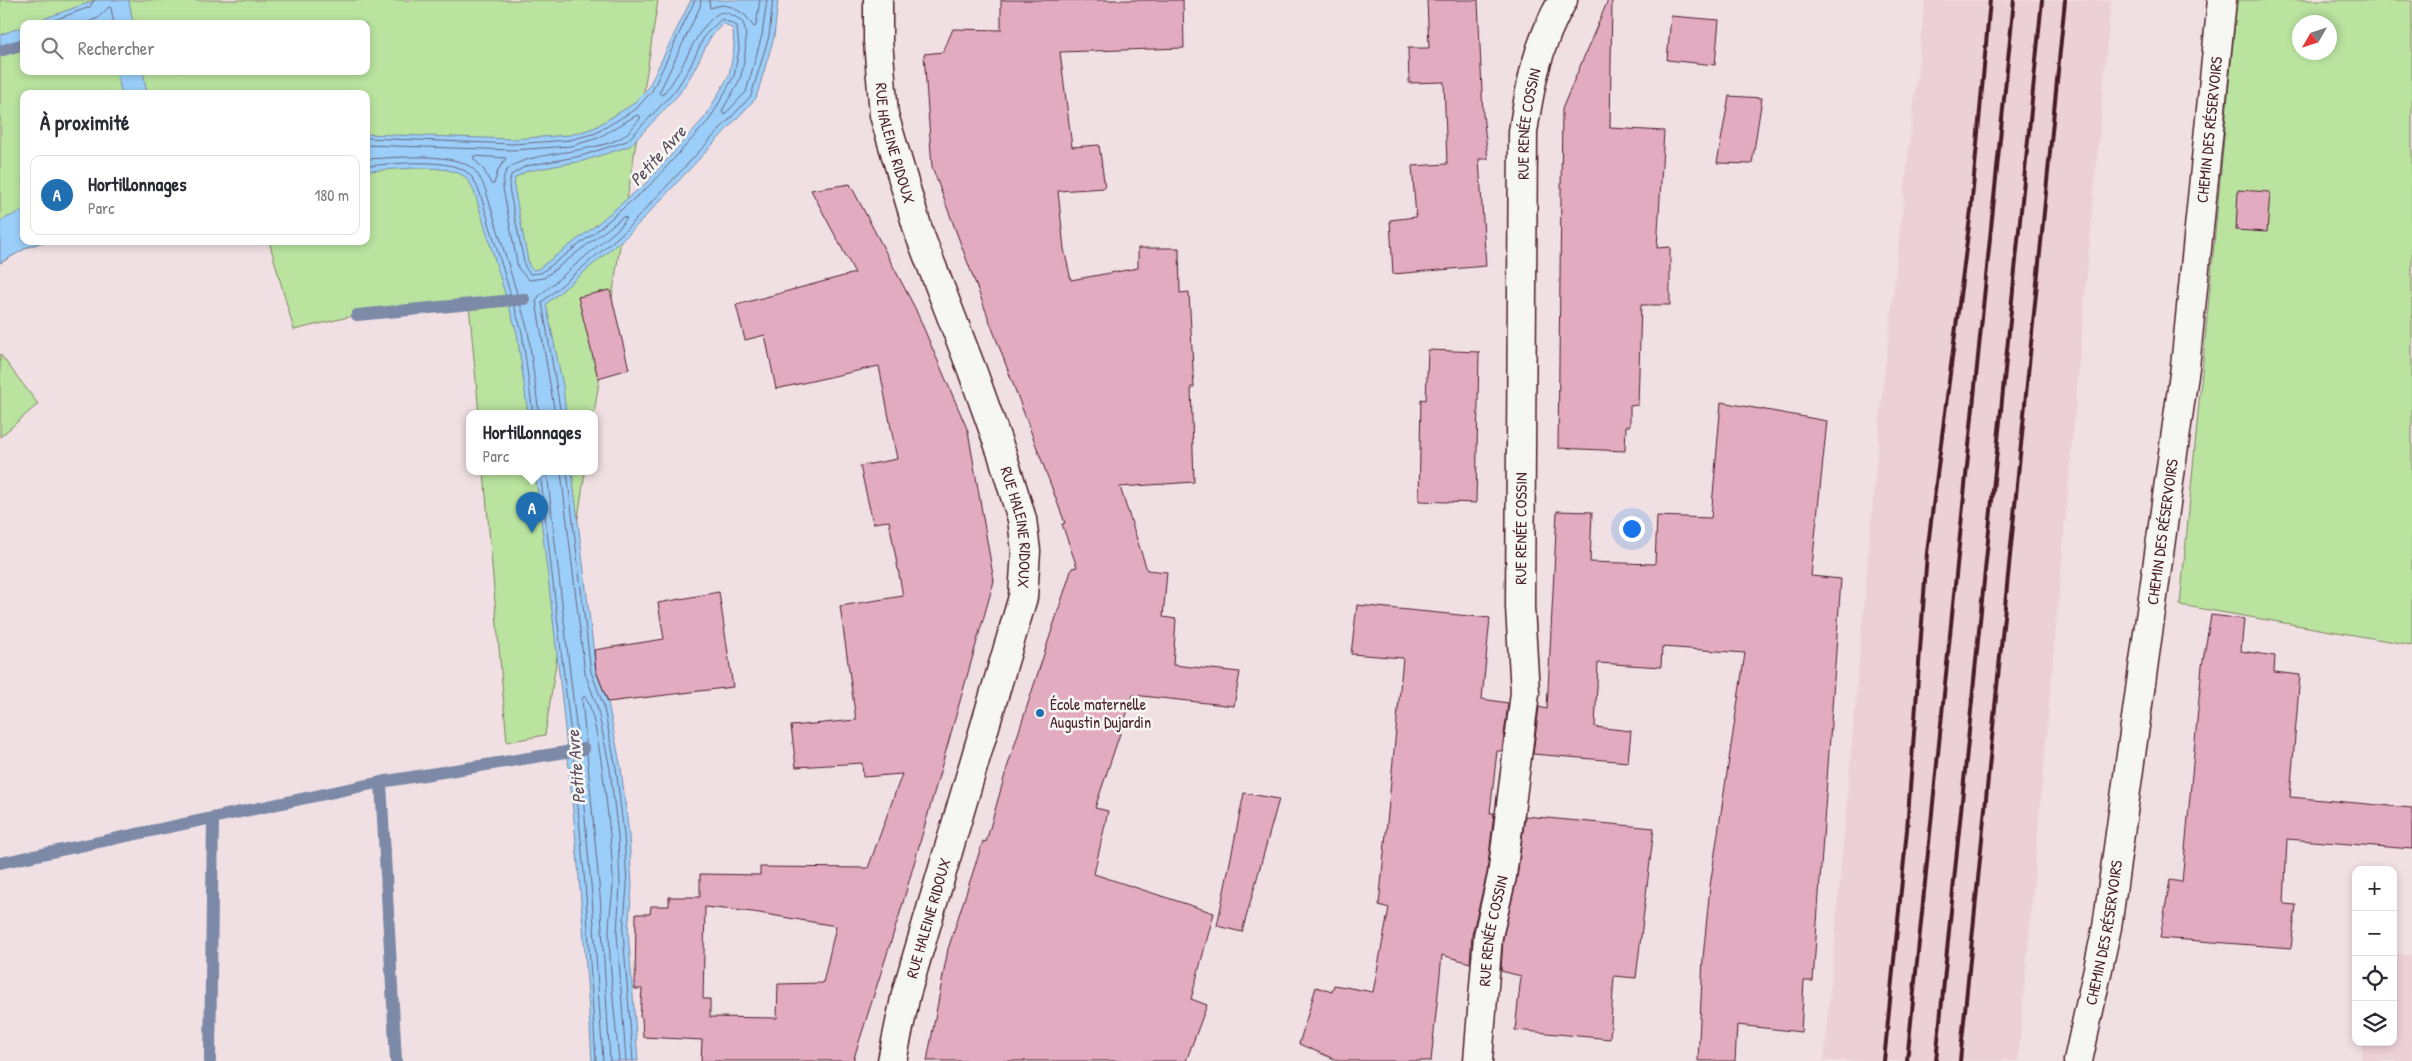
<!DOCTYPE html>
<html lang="fr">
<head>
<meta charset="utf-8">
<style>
	:root { --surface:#fff; --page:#f7f7f7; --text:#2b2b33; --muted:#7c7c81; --line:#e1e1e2; --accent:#1f6fb2 }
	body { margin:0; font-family:"Patrick Hand",sans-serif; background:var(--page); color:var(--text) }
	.controls { position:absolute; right:15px; bottom:15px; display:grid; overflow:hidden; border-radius:10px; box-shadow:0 2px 8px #0003 }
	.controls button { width:45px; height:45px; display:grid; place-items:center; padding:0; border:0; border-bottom:1px solid var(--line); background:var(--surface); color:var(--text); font:25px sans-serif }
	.compass { position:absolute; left:2292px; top:15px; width:45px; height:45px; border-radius:50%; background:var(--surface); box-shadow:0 2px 8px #0003; rotate:231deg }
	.you { position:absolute; left:1631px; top:528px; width:18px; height:18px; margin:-12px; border:4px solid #fff; border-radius:50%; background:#1a73e8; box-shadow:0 0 0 8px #1a73e833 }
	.badge { display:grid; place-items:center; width:32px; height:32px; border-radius:50%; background:var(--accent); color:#fff; font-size:16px; font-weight:700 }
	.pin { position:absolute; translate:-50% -41px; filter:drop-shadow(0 1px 2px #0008) }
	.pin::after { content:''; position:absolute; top:26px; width:18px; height:15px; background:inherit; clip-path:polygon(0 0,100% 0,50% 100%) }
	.popup { position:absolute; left:466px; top:410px; width:132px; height:65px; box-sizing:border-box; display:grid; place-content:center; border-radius:10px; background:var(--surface); filter:drop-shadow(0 1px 4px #0005); font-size:16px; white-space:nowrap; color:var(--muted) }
	.popup b { font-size:19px; color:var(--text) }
	.popup::after { content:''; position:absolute; left:50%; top:100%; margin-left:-10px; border:10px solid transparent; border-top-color:var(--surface) }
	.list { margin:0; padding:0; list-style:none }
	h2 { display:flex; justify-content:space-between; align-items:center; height:65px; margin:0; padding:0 20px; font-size:21px }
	h2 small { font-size:16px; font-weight:400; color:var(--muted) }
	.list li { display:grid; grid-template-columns:32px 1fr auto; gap:15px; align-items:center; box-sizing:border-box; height:80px; margin:0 10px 10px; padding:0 10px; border:1px solid var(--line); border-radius:10px }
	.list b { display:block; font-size:19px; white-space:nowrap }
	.list p { margin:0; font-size:16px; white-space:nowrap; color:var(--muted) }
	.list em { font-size:16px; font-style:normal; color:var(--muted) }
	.icon { flex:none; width:28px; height:28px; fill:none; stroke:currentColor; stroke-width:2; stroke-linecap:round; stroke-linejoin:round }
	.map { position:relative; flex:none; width:2412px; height:1061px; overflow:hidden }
	.search { position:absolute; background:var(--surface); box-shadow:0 2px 8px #0003; left:20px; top:20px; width:350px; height:55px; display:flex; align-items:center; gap:12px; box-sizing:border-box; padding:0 18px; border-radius:10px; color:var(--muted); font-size:19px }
	.panel { position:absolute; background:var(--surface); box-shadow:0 2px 8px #0003; left:20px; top:90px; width:350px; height:155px; border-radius:10px }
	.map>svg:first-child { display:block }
</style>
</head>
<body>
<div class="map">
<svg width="2412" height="1061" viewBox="0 0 2412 1061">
	<rect width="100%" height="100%" fill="#f0e0e3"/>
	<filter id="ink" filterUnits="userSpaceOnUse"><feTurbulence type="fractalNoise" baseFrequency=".02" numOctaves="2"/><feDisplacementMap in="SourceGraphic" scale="10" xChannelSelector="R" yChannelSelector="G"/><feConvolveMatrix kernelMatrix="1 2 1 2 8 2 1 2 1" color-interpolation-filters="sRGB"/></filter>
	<g filter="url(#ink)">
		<path fill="#ecd0d8" d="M1925,0H2111L2018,1061H1824L1883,386Z
			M2393,953L2412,955V1061H2360L2364,1042H2393Z"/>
		<path fill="#b9e39f" stroke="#828165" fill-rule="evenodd" d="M0,0H658L594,414H479L469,304L357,315L294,330L269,241H366V94H24V241H45L28,247L0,263ZM24,24H366V71H24Z
			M2237,0H2412V645L2180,605ZM2300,22H2330V52H2300Z
			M0,354L38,404L0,437Z
			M484,472H585L545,735L507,742Z"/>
		<path fill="#9bcff9" stroke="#7b89a7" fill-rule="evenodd" d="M96,0H129L133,24H29Z
			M691,0H778L774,37L756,98L628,235L546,304L563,386L566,414H528L517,333L475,194C472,187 469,179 462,175C442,163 391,170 366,171V134L513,139L570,135L594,128L633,104L648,88ZM723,23L733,29L734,49L729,75L706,116L646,183L590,230L538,269L533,270L529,266L514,187L515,178L527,171L583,161L630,146L679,94L693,72L710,38Z
			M24,26V42L0,52V35Z
			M116,71H143L147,94H122Z
			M24,210V241H45L28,247L0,263V221Z
			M535,472H572L596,671L608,703L621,768L629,835L632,886L628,931L638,1061H592C581,864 560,668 535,472Z"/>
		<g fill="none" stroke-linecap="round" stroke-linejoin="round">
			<path stroke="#6a657d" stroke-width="1" d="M701,0L700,7L659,93L662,95C685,72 691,34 716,15C722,10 728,13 734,16C737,18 741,20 743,23C749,34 744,70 739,81C734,91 727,101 722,111L724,115L746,92L762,35L767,0
				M709,0L710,8L722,5L732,7L745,15L754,27L756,26L760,0
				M722,19L737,26L739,49L734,76L710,119L649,186L593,234L541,273L530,274L525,267L509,188L511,175L526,166L581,156L627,141L675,91L689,69L705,35Z
				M43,24L90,7L94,0
				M83,24L98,18L109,7L111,8L114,24
				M366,138L513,144L570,140L596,133L636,109L652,91L695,0
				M366,145L513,150L571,146L598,138L637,115L640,116V119C635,124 630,132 624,136C597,154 524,151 507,170C503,175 503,183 503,188L518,268L529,280L544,278L623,217L627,218L620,227L540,295L536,301L555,414
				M474,156L506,158L498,170L494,184H491L484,170L474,159Z
				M366,159C393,158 446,152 469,166C478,171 482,182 486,191L528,330L539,414
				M366,166C390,164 449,157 468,173C474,178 476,185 480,193L522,332L533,414
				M561,414L542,302L625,231L751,96L769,36L773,0
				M540,472L573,752L586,896L596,1061
				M547,472L579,751L592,896L603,1061
				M561,472L585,673L597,706L610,769L618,836L620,886L617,932L626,1061
				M567,472L591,672L603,704L616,768L624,835L627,886L623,932L633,1061
				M610,1061L600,895L582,699L584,696C599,707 614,861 613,886C612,901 609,917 609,932C610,975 615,1018 619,1061"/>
			<path stroke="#7b89a7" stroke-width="12" d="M0,51L24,44
				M357,315L524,299
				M381,782L396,1061
				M0,863L381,782L584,749
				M210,1061L213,818"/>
		</g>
		<path fill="#e2abc0" stroke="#4a1f2b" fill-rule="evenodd" d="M1001,0H1183L1184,48L1060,52L1072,147L1099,145L1105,188L1058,191L1064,249L1071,280L1138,268V248H1179L1180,293L1189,292L1194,387H1191L1194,482L1120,487L1147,570L1167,572L1163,617L1176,619L1173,665L1240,672L1234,706L1133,695L1095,808L1108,811L1094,874L1214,913L1191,999L1207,1005L1186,1061H927L948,949L983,841L986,842L1006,771L1072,568L1077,567L1062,524L1065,523L932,167L924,54L943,52L953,29L1001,30Z
			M1427,0H1478L1483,114L1488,159H1479L1486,266L1393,274L1390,220L1416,217L1412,166L1447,164L1444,82L1409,83L1408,48H1429Z
			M1608,0H1612L1610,128L1664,131L1657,248L1670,247V305H1641L1638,405L1630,406V426H1626L1625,451L1558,448L1562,109Z
			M1671,16L1719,20L1715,65L1667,60Z
			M1729,96L1762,98L1752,164L1717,163Z
			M850,184L915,308L968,431L994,581L900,913L853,1061H701L702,1040L643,1037L642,1018L640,1017L642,989H635L636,914H650L651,906H669V897H700V874L760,875V867L868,868L902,774L863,777L862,763L796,767L791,726L856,720L840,606L903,596L889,521L873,523L860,466L897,459L879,366L776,389L765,335L745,340L736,305L855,273L811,190ZM705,907L753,912L836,926L823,983L778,984L777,1018L710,1017V999H703Z
			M2238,190L2270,192L2267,232L2236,230Z
			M610,290L629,369L598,378L578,297Z
			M1428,350L1479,352L1476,503L1419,501L1421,399L1426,400Z
			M1721,402L1827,421L1811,576L1841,579L1813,981H1804L1801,1032L1737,1025L1735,1061H1698L1703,958L1710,886L1745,653L1662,647L1661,667L1598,663L1595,727L1631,731L1628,762L1533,754L1539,707L1547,709L1557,511L1592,512L1590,562L1655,564L1657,516L1711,518Z
			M719,592L733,687L608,702L596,671L594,650L664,639L658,603Z
			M1357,605L1490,618L1482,699L1508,703L1502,751H1497L1490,813H1494L1487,873L1472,935L1470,963L1442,955L1431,1061H1339L1299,1044L1316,987L1332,992L1334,985L1373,992L1389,908L1379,905L1403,658L1351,654Z
			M2211,615L2244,619L2241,651L2275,656L2274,672L2300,675L2290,797L2412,808V849L2287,839L2284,904L2296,905L2291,948L2160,938L2170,880L2182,882L2202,666Z
			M1244,793L1279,799L1242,932L1217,926Z
			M1525,816L1654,828L1636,978L1614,976L1610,1039L1515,1030L1521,976L1501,971L1503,938L1517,878Z"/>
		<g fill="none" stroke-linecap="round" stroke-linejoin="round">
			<g stroke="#4a1f2b" stroke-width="31">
				<g id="minor">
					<path id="s1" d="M878,0V41L884,115L919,233L972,370L1002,454L1022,519L1026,551L1023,597L906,994L892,1061"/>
					<path id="s2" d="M1478,1061L1488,936L1502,876L1525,693L1520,607L1523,132C1530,85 1538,42 1563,0"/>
					<path id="s3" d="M2078,1061L2107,927L2185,367L2222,0"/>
				</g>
			</g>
			<use href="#minor" stroke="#f6f6f2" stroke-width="28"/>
			<path stroke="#4a1f2b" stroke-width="4" d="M1884,1061L1907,830L1927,553L1971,210L1990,0
				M1907,1061L2014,0
				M1936,1061L2042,0
				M1960,1061L2065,0"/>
		</g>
	</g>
	<circle fill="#1f6fb2" stroke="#f6f6f2" stroke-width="2" cx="1040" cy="713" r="5"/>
	<g text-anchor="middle" stroke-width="5" stroke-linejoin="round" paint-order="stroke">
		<g font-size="16" fill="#4a1f2b" stroke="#f6f6f2">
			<text dy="6" stroke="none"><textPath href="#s2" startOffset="941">RUE RENÉE COSSIN</textPath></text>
			<text dy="6" stroke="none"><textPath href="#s3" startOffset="941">CHEMIN DES RÉSERVOIRS</textPath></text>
			<text dy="6" stroke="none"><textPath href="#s1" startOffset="145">RUE HALEINE RIDOUX</textPath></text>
			<text dy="6" stroke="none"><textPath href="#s1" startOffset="550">RUE HALEINE RIDOUX</textPath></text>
			<text dy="6" stroke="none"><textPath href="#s2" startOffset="536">RUE RENÉE COSSIN</textPath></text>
			<text dy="6" stroke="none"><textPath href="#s3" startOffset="536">CHEMIN DES RÉSERVOIRS</textPath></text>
			<text transform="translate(928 918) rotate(-74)" y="6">RUE HALEINE RIDOUX</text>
			<text dy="6" stroke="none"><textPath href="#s2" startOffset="131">RUE RENÉE COSSIN</textPath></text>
			<text dy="6" stroke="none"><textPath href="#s3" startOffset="131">CHEMIN DES RÉSERVOIRS</textPath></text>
		</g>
		<g font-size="16" fill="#4a1f2b" stroke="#f6f6f2" text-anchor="start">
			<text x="1050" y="710">École maternelle<tspan x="1050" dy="18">Augustin Dujardin</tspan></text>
		</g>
		<g font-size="18" font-style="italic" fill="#5e4b5e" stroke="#f6f6f2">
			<text transform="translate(658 156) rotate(-48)" y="6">Petite Avre</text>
			<text transform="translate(576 767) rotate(-95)" y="6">Petite Avre</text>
		</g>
	</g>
</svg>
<div class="controls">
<button>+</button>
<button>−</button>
<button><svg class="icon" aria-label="locate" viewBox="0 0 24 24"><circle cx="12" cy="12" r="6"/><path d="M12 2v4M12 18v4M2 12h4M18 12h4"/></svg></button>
<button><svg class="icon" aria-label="layers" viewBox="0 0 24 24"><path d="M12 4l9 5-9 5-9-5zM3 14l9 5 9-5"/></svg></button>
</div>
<svg class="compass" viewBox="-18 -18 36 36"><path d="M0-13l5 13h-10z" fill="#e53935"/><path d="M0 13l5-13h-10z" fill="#7c7c81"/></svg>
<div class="you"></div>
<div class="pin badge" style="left:532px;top:533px">A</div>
<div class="popup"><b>Hortillonnages</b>Parc</div>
<div class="search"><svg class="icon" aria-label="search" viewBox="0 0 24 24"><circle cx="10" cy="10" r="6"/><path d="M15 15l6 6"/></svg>Rechercher</div>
<section class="panel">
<h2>À proximité<small></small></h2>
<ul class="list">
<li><span class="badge">A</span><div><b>Hortillonnages</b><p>Parc</p></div><em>180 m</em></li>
</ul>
</section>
</div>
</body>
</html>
